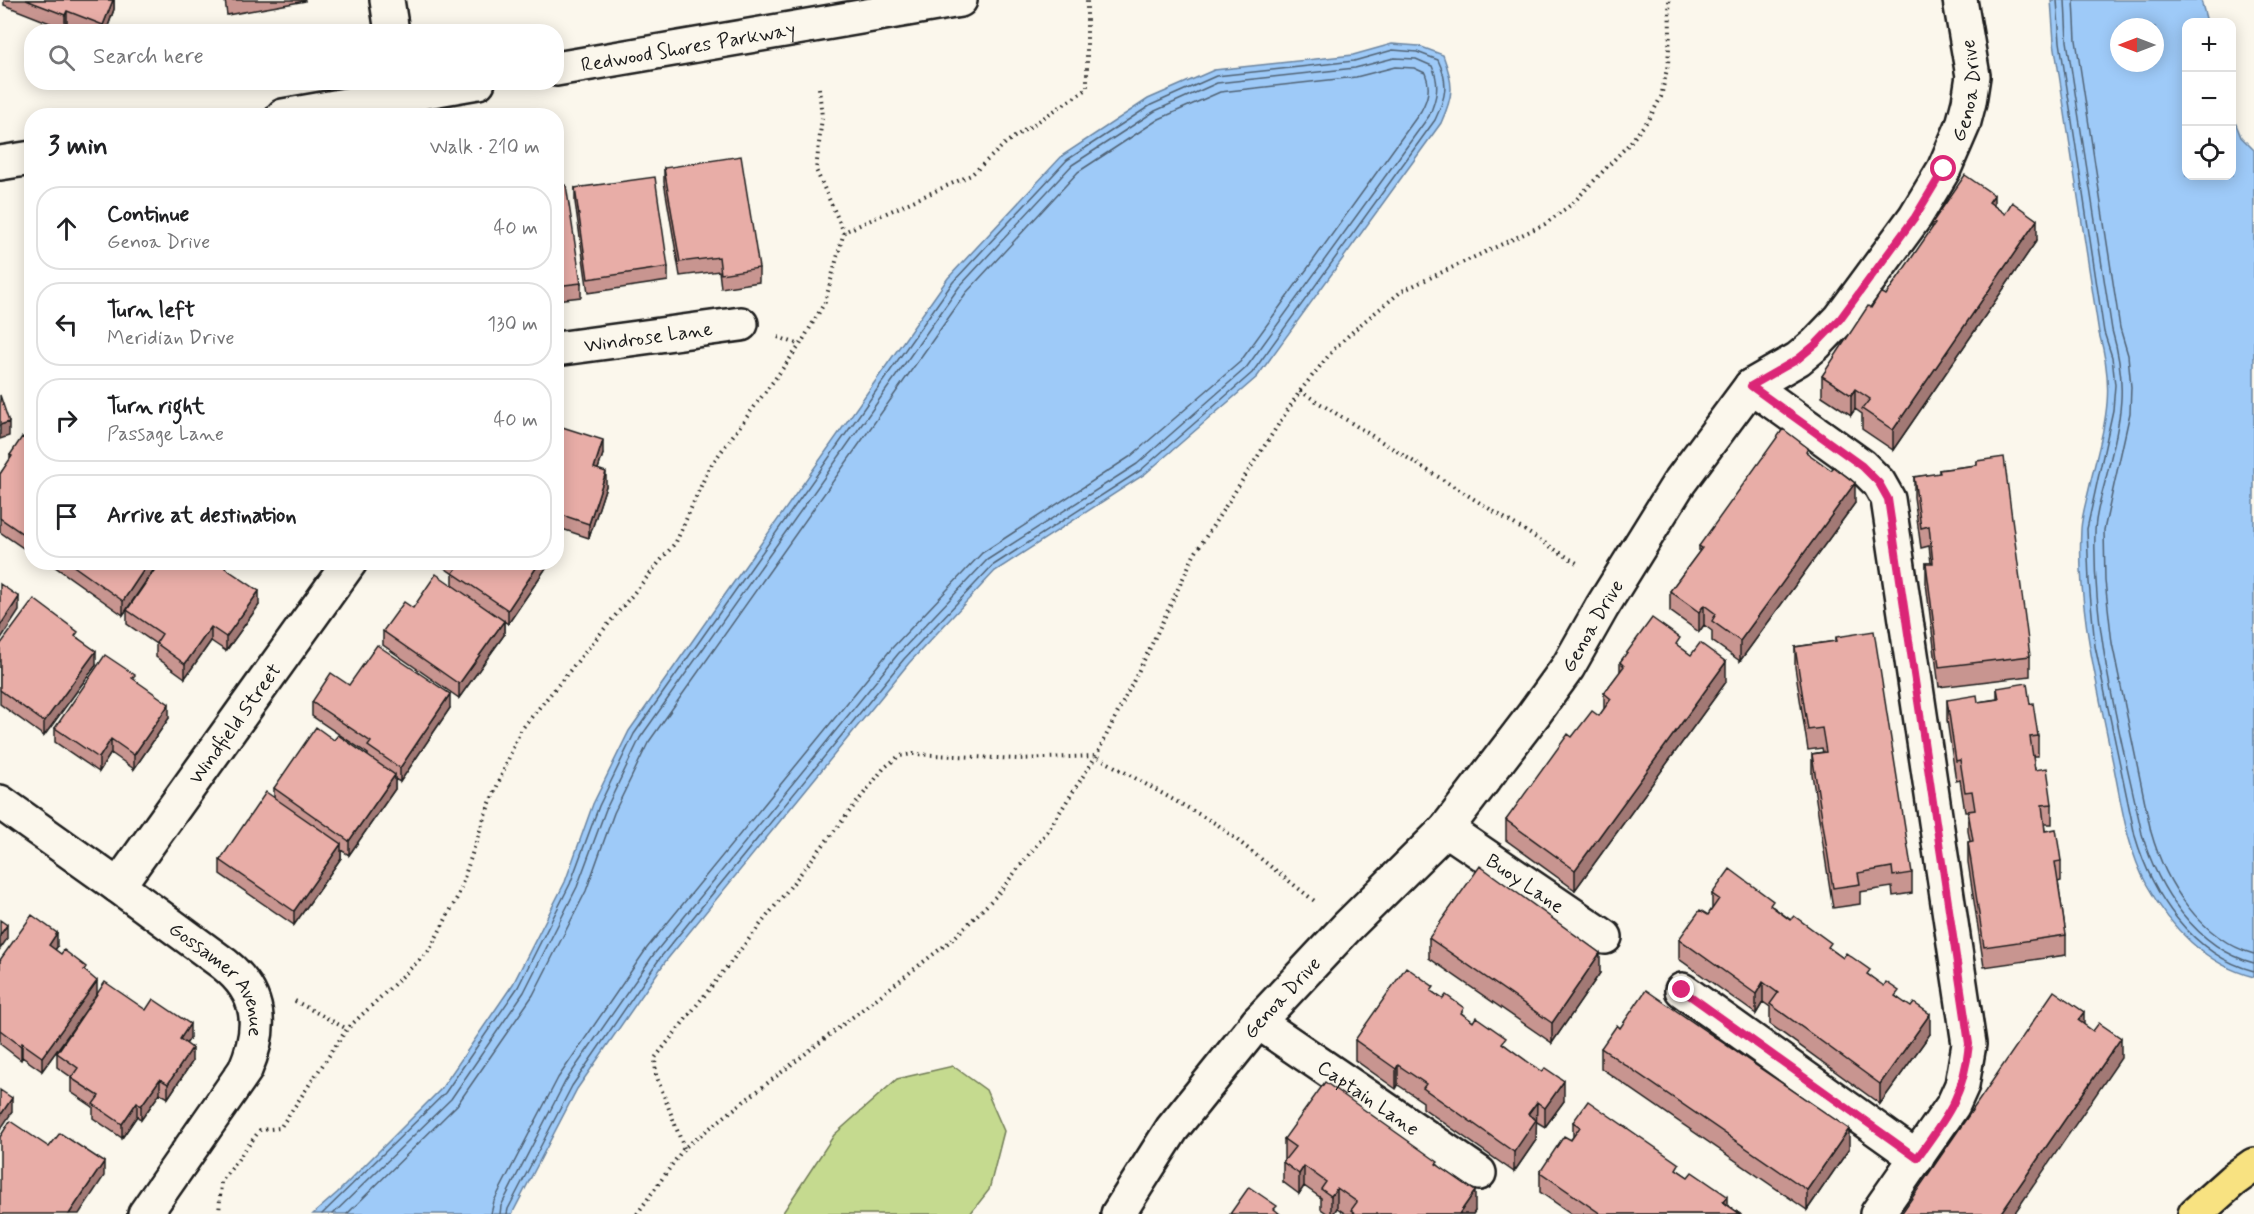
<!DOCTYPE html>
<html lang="en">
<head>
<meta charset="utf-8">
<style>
	:root { --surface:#fff; --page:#f2f2f2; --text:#202124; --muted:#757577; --line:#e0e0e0 }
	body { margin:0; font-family:Mynerve,sans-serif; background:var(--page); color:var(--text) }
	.controls { position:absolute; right:18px; top:18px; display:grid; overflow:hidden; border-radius:12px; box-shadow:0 3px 15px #0003 }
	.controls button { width:54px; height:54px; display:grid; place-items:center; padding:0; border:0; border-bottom:2px solid var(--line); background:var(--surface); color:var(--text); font:30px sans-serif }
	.compass { position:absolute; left:2110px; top:18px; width:54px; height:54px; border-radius:50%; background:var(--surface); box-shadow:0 3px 15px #0003; rotate:270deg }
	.stop { position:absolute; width:18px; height:18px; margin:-14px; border:4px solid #db2777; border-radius:50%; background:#fff }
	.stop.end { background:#db2777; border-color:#fff; box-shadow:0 2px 6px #0008 }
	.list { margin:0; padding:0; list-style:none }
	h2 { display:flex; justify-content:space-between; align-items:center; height:78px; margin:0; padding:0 24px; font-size:26px }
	h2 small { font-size:20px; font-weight:400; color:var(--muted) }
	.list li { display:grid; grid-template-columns:39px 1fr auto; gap:18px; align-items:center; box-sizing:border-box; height:84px; margin:0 12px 12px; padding:0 12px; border:2px solid var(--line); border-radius:24px }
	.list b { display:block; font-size:22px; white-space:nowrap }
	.list p { margin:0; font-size:20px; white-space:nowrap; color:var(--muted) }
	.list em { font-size:20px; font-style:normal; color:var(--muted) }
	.icon { flex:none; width:33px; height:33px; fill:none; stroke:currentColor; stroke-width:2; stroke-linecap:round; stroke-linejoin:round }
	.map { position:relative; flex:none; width:2254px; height:1214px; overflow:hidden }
	.search { position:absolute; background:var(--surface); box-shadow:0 3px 15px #0003; left:24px; top:24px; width:540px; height:66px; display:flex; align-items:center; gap:15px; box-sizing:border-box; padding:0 21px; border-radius:24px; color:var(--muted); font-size:22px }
	.panel { position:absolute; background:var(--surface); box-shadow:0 3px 15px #0003; left:24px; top:108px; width:540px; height:462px; border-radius:24px }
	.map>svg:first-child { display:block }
</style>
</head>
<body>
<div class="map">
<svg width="2254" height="1214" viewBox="0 0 2254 1214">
	<rect width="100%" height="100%" fill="#fbf7ec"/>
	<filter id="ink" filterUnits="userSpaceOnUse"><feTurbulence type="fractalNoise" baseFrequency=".0167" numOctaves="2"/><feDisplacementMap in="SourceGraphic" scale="12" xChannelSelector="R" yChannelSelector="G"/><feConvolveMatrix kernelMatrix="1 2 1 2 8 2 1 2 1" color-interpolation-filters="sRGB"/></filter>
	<g filter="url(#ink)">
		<path fill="#c5da8f" stroke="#707b56" stroke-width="1.5" d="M953,1066L986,1090L1004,1131L989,1190L970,1214H782L834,1135L897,1079Z"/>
		<path fill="#9ecaf8" stroke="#6a84a0" stroke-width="1.5" fill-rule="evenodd" d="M2051,0H2201L2207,22H2186V176H2232V114L2241,137L2254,150V977C2206,965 2170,927 2147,885C2126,847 2121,800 2112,758C2097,683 2077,606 2081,529C2082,513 2088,496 2091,480C2105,423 2116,392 2099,333L2054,42ZM2119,27H2155V63H2119Z
			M1392,44L1419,46L1443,55C1454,85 1454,94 1441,123L1257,377L1145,474L995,571L909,663L665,962L577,1089L512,1214H313L337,1193L441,1089L513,984L565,882L593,804L629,731L948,278L1063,155L1148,99L1214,70L1353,55Z"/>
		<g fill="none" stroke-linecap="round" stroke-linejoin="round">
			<path stroke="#506274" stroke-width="1.5" d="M2057,0L2060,42L2104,332L2112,357L2115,385L2113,410L2087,529L2089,582L2095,646L2135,836C2152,894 2192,955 2254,971
				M2065,0L2067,41L2112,330C2129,389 2120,420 2106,478C2102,495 2095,514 2095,532C2092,634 2121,735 2142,834C2158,889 2196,948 2254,963
				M2074,0L2076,40L2120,328L2128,355L2131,387L2130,413L2104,530L2105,581L2112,643L2151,832C2165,882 2200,939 2254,954
				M322,1214L445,1093L518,987L570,884L599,806L634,734L953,282L1067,160L1151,105L1216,76L1354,61L1393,50L1417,52L1438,60C1449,83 1446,97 1435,120L1252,373L1141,470L992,566L904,659L660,958L572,1086L508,1209L507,1214
				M333,1214L451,1099L524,992L577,887L606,809L640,738L959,287L1072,165L1155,111L1217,83L1355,68L1394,58L1416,59L1432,66C1440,84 1437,98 1429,116L1246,368L1137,464L987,560L898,654L654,954L565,1082L501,1206L500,1214
				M347,1214L457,1105L533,995L586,891L614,813L648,743L966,293L1078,172L1159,119L1220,92L1356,77L1395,67L1414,68L1425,73C1431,87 1428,98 1421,111L1240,362L1131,456L982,553L892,648L647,948L558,1078L494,1201L491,1214"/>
			<g stroke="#1c1c1c" stroke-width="38">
				<g id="minor">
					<path d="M387,0L392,32"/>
					<path id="s1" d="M556,69L960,0"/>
					<path d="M283,116L478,82"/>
					<path d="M0,163L32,158"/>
					<path id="s2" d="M556,349L741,324"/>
					<path d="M1751,386L1862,466L1879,483L1888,499L1969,1044L1962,1085L1953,1105L1877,1214"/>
					<path id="s3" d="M0,802L118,886L224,964C262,994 263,1028 245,1070L145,1214"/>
					<path id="s4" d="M1446,829L1605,937"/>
					<path id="s5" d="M118,886L350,562"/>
					<path d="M1682,990L1917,1158"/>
					<path id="s6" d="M1258,1022L1479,1173"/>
					<path id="s7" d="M1118,1214L1172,1129L1258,1022L1347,927L1446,829L1534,714L1568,667L1602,607L1679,483L1751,386L1798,359L1816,344L1840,319L1915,217L1944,169L1963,125L1969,102L1973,76L1960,0"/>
				</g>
			</g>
			<g stroke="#1c1c1c" stroke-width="38">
				<path id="major" d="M2195,1214L2233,1180L2254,1165"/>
			</g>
			<path stroke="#1c1c1c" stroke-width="4" stroke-dasharray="1.5 4.5" stroke-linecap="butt" d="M819,88L822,117L816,170L844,232
				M778,337L800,345
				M1300,391L1580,565
				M295,1001L347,1029
				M684,1148L656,1075L655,1058L884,768L899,756L913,754L1018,759L1096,756L1218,825L1317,903
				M219,1214L221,1182L260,1130L280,1128L347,1029L429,951L458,896L485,815L520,731L676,542L709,468L800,345L825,302L844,232L971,175L1007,142L1087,89V0
				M637,1214L684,1148L953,939L997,895L1047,832L1096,756L1150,648L1194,555L1300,391L1334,349L1361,324L1402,291L1545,224L1572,204L1629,144L1649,119L1661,97L1668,64L1670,33L1669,0"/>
			<use href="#minor" stroke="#fbf7ec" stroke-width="33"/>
			<use href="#major" stroke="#f8e281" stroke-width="33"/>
		</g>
		<path fill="#c89590" stroke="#1c1c1c" stroke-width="1.5" d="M4,0H114V9L106,32H83L67,25L65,29L4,5Z
			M225,0H305V1L227,15Z
			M664,168L759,268V282L721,288L719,271L680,276L664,182Z
			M556,186L581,283V297L556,300Z
			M575,188L668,267V281L588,293L575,202Z
			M1994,206L2037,240L1893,450L1862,429V414L1855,409L1851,415L1822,396V376L1871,308L1886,295L1932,229V223Z
			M556,425L603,454L598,469L606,486L589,538L556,527Z
			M32,439V554L0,532V474L10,460V455L30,441Z
			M1808,454L1855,503L1740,661L1712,641V631L1704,625L1699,632L1670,611V591L1699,552V546Z
			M1977,461L2030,656V676L1939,687L1926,583V563H1931L1929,546L1921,548L1914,497V477L1939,474V470L1977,465Z
			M54,562H159L123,615L54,566Z
			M436,562H550L508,624L504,621V635L459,698L383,645V631L413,608L453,586V574Z
			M227,569L259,605L226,651L211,641L185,678L156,657V644L127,624V610Z
			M1836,637L1912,873V893L1893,896L1892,887L1860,892V904L1833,908L1812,774V754L1823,752L1822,748L1808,750L1795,667V647L1836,641Z
			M78,638L96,665L44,736L0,704V645Z
			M1680,647L1726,682L1575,890L1506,840V820L1572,737L1599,716L1604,709V693L1620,672V662Z
			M135,681L169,718L134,769L111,753L99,772L55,742V728Z
			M349,685L450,708L400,782L395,779V789L349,855L341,850V858L294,925L220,874V860L274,797V788L334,740L368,756V754L312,716V702Z
			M1997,688L2030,704L2038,736V756H2033L2035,770L2052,804V824H2044L2045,831L2061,861V881L2058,882L2066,935V955L1984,967L1968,862V842L1970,841L1968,831V812H1965L1960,780L1956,781L1947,720V700L1978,702L1997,699Z
			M1712,894L1773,907L1843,958L1870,976L1899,999L1930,1034L1880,1104L1770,1024V1007L1763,1002L1756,1014L1679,959V939L1708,915L1712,909Z
			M1429,938L1600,973L1552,1043L1429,958Z
			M57,947L55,950L86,972L97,993L146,1010L190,1038L186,1044L192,1062L168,1098L160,1093L141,1120L137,1116L122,1138L93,1118V1107L71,1092V1077L57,1067V1053L87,1009L42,1071L22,1057L21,1060L0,1044V960Z
			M1434,993L1506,1046L1564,1101L1545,1127L1537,1122L1536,1123V1140L1514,1172L1423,1108V1102L1398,1085L1396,1089L1355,1060V1040Z
			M1620,1028L1849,1149L1807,1210L1601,1068V1048Z
			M1573,1122L1679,1171L1740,1214H1572L1540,1192V1172L1573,1137Z
			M1284,1139L1438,1165L1475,1211L1473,1214H1346L1337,1208L1333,1214H1328L1321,1209V1198L1304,1186L1299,1194L1283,1182V1162L1285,1160L1284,1159Z"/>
		<path fill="#a27975" stroke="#1c1c1c" stroke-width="1.5" d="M113,0H114V9L106,32H103V25Z
			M67,11V25L65,29V15Z
			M1994,195V215L1989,202Z
			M2037,220V240L1893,450V430Z
			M1855,389V409L1851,415V395Z
			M9,422V436L0,439V425Z
			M603,440V454L594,481V468Z
			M606,472V486L589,538V524Z
			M1855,483V503L1740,661V641Z
			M149,562H159L123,615V601Z
			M540,562H550L508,624V610Z
			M259,591V605L226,651V637Z
			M19,597V611L0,640V626Z
			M1704,605V625L1699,632V612Z
			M504,621V635L459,698V684Z
			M211,627V641L185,678V664Z
			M96,651V665L44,736V722Z
			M1726,662V682L1575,890V870Z
			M450,694V708L400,782V768Z
			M169,704V718L134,769V755Z
			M111,739V753L99,772V758Z
			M395,775V789L349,855V841Z
			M341,844V858L294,925V911Z
			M7,925V939L0,949V935Z
			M57,933V947L49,959V945Z
			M1600,953V973L1552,1043V1023Z
			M97,981V995L42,1071V1057Z
			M1763,982V1002L1756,1014V994Z
			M2084,1012V1032L2078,1020Z
			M1930,1014V1034L1880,1104V1084Z
			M190,1024V1038L180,1053V1039Z
			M2121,1038V1058L2014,1214H2000Z
			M22,1043V1057L21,1060V1046Z
			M192,1048V1062L168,1098V1084Z
			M1398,1065V1085L1396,1089V1069Z
			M160,1079V1093L141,1120V1106Z
			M1564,1081V1101L1545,1127V1108Z
			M12,1098V1112L0,1130V1116Z
			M137,1102V1116L122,1138V1124Z
			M1537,1102L1536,1140L1514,1172V1152L1528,1114Z
			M1849,1129V1149L1807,1210V1190Z
			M104,1162V1176L79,1214H69Z
			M1304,1166V1186L1299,1194V1174Z
			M1337,1188V1208L1333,1214H1331V1196Z
			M1475,1191V1211L1473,1214H1459Z
			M1727,1196V1214L1723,1202Z"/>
		<path fill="#e8ada7" stroke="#1c1c1c" stroke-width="1.5" d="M26,0H113L103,25L67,11L65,15Z
			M741,156L759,268L721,274L719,257L680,262L664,168Z
			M1965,175L1994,195L1989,202L2005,214L2012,202L2037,220L1893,430L1862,409L1870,399L1855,389L1851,395L1822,376L1868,306L1871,308L1881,292L1886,295L1935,224L1932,223Z
			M655,177L668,267L588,279L575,188Z
			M566,185L581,283L556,286V186Z
			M0,395L9,422L0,425Z
			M556,425L603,440L594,468L606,472L589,524L556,513Z
			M1783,429L1808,448L1806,452L1831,470L1834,467L1855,483L1740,641L1712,621L1716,614L1704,605L1699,612L1670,591L1702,548L1699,546Z
			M22,437L30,441L32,439V540L0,518V474L12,456L10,455Z
			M2004,457L2030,656L1939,667L1926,563H1933L1929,526L1921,528L1914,477L1940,473L1939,470L1977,465V461Z
			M68,562H149L123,601Z
			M160,562H225L227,564L225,568L259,591L226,637L211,627L185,664L156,643L162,634L127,610Z
			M456,562H540L508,610L453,573L459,565Z
			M436,574L504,621L459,684L383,631L404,602L413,608Z
			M0,584L19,597L0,626Z
			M34,599L78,632L75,636L96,651L44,722L0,690V645Z
			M1652,618L1680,638L1676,644L1691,655L1700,643L1726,662L1575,870L1506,820L1568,734L1572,737L1592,711L1599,716L1611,699L1604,693L1624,666L1620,662Z
			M1874,631L1912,873L1893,876L1892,867L1858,873L1860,884L1833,888L1812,754L1826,752L1822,728L1808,730L1795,647L1837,641L1836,637Z
			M377,645L450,694L400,768L368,746L371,742L312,702L331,673L349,685Z
			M105,655L135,675L132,678L169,704L134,755L111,739L99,758L55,728Z
			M2027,683L2030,704L2033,703L2038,736L2030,737L2035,770L2047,768L2052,804L2042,805L2045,831L2056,829L2061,861L2055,862L2066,935L1984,947L1968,842L1973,841L1968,811L1975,810L1972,791L1965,792L1960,760L1956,761L1947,700L1977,695L1978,702L1999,699L1997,688Z
			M316,727L334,740L338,735L395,775L349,841L274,788Z
			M266,792L341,844L294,911L220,860Z
			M1480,866L1600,953L1552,1023L1429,938Z
			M1730,869L1773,901L1770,905L1790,920L1794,916L1831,943L1828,947L1843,958L1846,953L1870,970L1867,974L1884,986L1886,982L1899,991L1895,996L1911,1007L1914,1003L1930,1014L1880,1084L1770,1004L1778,993L1763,982L1756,994L1679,939L1700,910L1708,915L1719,899L1712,894Z
			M32,915L57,933L49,945L61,954L64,950L86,967L84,970L97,981L42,1057L22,1043L21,1046L0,1030V960Z
			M0,920L7,925L0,935Z
			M1406,967L1434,987L1431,991L1443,999L1446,995L1464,1008L1461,1013L1473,1022L1476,1017L1506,1038L1502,1043L1542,1072L1545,1068L1564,1081L1545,1108L1537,1102L1528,1114L1536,1120L1514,1152L1423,1088L1426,1084L1398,1065L1396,1069L1355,1040Z
			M105,982L146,1010L153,999L190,1024L180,1039L192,1048L168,1084L160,1079L141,1106L137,1102L122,1124L93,1104L99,1096L71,1078L78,1068L57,1053Z
			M1646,990L1849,1129L1807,1190L1601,1048L1617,1025L1620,1028Z
			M2054,991L2084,1012L2078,1020L2093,1031L2099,1023L2121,1038L2000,1214H1901Z
			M1325,1082L1438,1162L1436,1164L1475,1191L1459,1214H1356L1351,1210L1357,1202L1337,1188L1331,1196L1321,1189L1326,1182L1304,1166L1299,1174L1283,1162L1295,1147L1284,1139Z
			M0,1090L12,1098L0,1116Z
			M1588,1101L1679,1164L1676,1169L1688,1177L1692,1172L1727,1196L1723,1202L1740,1214H1601L1540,1172L1564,1136L1571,1140L1580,1127L1573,1122Z
			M10,1121L49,1147L60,1133L104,1162L69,1214H0V1137Z
			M1249,1187L1277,1206L1274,1209L1280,1214H1230Z"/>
	</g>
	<g fill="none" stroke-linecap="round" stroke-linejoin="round" filter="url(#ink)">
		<path stroke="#db2777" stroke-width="8" d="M1682,990L1917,1158C1947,1117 1964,1096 1969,1044L1888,499L1879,483L1862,466L1751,386L1798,359L1816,344L1840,319L1915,217L1944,169"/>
	</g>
	<g text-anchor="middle" stroke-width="4.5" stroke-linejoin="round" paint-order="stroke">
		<g font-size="20" fill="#1c1c1c" stroke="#fbf7ec">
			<text dy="7" stroke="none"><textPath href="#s1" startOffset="134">Redwood Shores Parkway</textPath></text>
			<text dy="7" stroke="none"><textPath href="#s7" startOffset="1424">Genoa Drive</textPath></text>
			<text dy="7" stroke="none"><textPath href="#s2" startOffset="93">Windrose Lane</textPath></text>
			<text dy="7" stroke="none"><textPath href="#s7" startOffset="758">Genoa Drive</textPath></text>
			<text dy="7" stroke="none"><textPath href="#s5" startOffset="200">Windfield Street</textPath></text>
			<text dy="7" stroke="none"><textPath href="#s4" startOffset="96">Buoy Lane</textPath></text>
			<text dy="7" stroke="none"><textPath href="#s3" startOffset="286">Gossamer Avenue</textPath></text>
			<text dy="7" stroke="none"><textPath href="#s7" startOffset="272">Genoa Drive</textPath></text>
			<text dy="7" stroke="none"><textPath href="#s6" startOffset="134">Captain Lane</textPath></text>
		</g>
	</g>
</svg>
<div class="controls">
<button>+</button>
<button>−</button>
<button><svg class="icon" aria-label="locate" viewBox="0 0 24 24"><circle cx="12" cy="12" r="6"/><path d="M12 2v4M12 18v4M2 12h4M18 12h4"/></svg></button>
</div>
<svg class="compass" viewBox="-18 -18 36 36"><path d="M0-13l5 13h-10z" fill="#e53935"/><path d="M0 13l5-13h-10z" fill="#757577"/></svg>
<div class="stop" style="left:1944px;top:169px"></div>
<div class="stop end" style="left:1682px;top:990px"></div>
<div class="search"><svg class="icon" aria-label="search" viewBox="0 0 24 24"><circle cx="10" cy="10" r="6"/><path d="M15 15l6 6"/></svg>Search here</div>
<section class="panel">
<h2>3 min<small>Walk · 210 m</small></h2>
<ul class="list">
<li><svg class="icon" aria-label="ahead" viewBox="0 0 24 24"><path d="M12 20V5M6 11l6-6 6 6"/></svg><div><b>Continue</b><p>Genoa Drive</p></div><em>40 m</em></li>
<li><svg class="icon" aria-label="left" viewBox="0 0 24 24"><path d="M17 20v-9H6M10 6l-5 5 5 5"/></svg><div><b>Turn left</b><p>Meridian Drive</p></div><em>130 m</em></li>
<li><svg class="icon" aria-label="right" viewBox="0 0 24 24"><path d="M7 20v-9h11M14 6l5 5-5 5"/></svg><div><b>Turn right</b><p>Passage Lane</p></div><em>40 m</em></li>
<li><svg class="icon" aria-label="arrive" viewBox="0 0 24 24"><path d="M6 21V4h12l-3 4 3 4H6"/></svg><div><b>Arrive at destination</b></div></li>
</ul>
</section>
</div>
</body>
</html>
